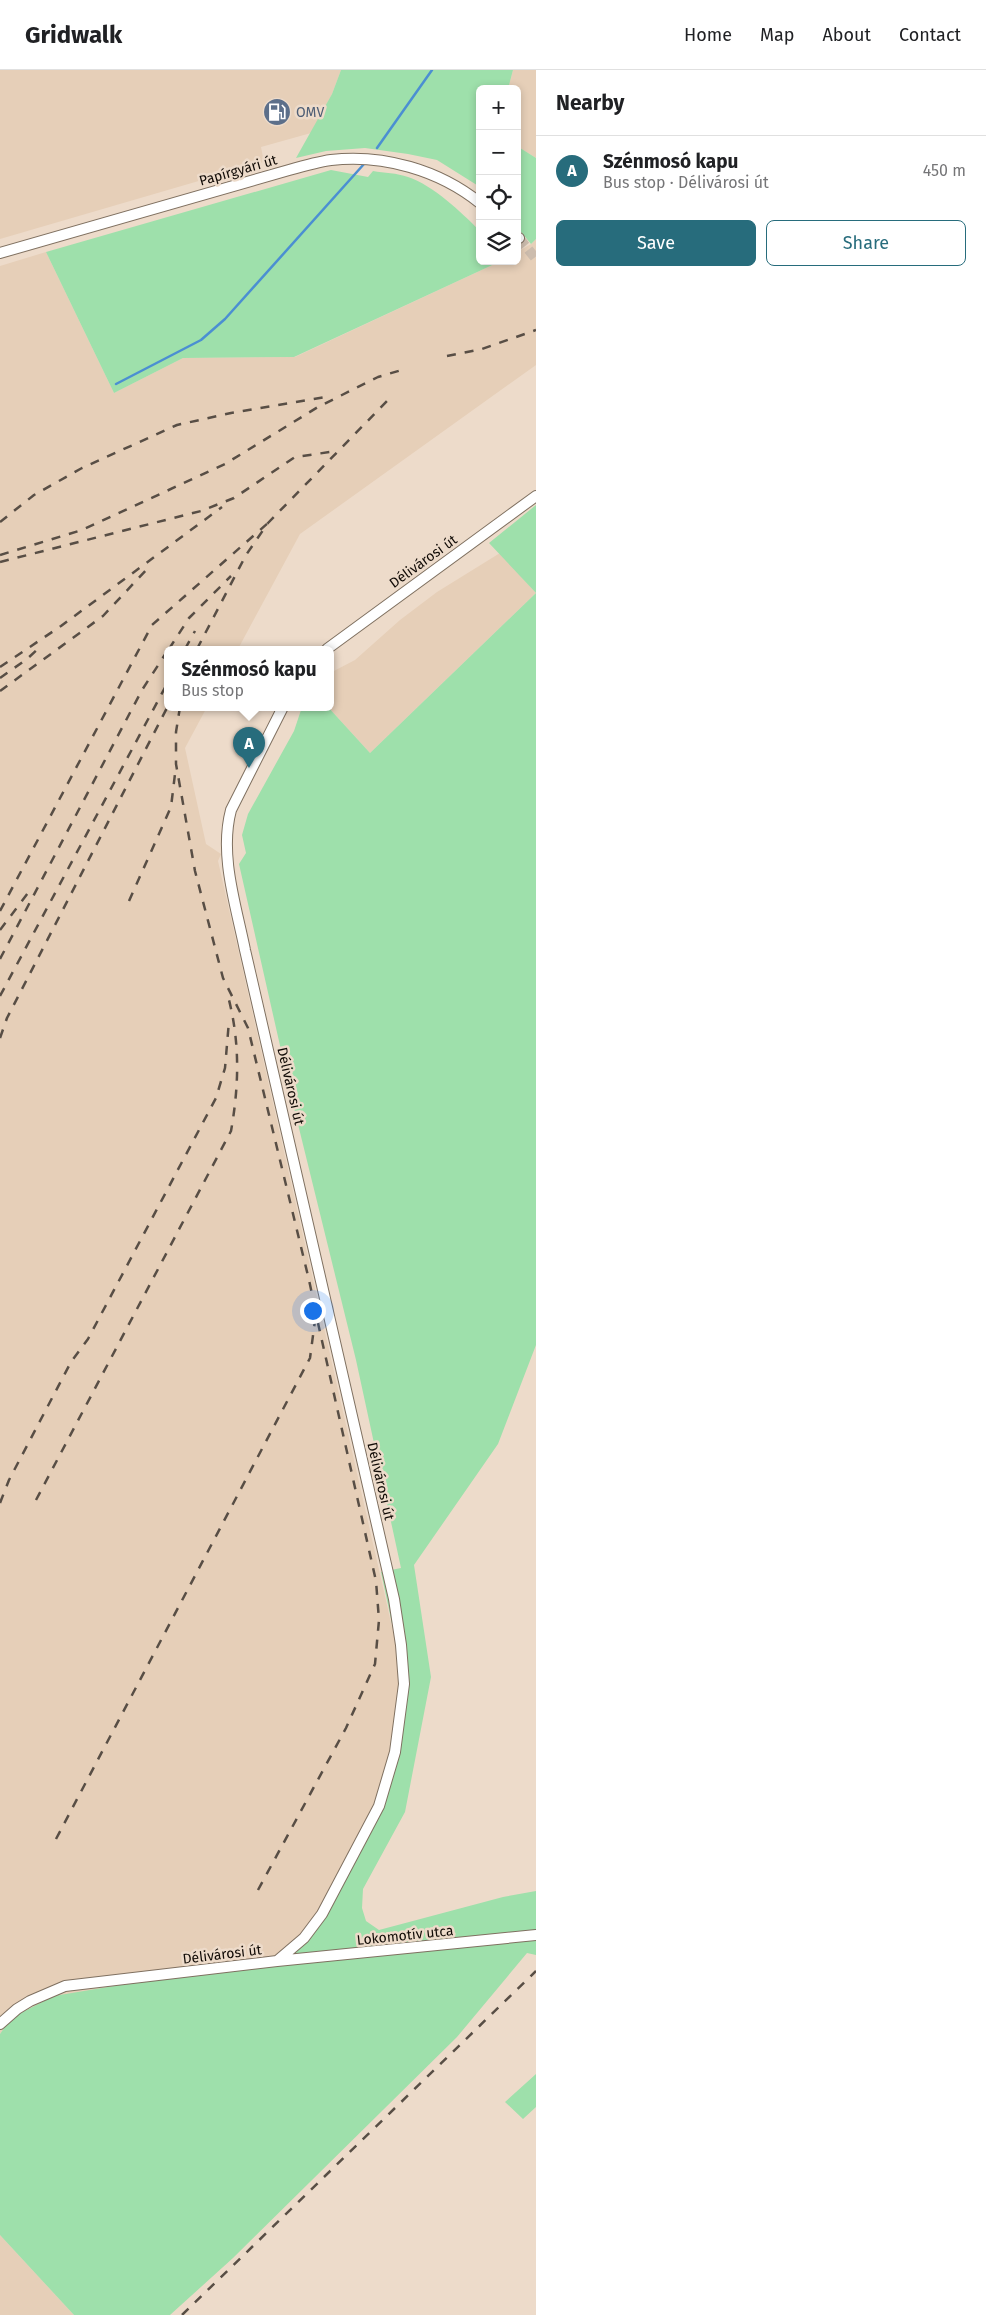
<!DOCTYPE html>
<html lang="en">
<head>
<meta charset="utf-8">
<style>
	:root { --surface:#fff; --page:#f6f6f6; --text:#202124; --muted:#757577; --line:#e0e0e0; --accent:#276c7c }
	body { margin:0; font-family:"Fira Sans",sans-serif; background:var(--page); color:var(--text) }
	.controls { position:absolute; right:15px; top:15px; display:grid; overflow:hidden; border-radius:8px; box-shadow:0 2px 8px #0003 }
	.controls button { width:45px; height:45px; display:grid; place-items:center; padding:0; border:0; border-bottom:1px solid var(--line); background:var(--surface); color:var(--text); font:25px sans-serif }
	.you { position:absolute; left:312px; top:1240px; width:18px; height:18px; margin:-12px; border:4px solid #fff; border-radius:50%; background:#1a73e8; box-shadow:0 0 0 8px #1a73e833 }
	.badge { display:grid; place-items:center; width:32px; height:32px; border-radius:50%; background:var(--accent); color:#fff; font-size:16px; font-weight:700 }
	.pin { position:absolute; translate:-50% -41px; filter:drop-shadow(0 1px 2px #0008) }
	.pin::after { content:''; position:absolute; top:26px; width:18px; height:15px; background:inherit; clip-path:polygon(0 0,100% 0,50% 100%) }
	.popup { position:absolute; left:164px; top:576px; width:170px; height:65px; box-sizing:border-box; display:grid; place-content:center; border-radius:8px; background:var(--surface); filter:drop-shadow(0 1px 4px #0005); font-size:16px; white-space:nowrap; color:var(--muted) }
	.popup b { font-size:19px; color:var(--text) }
	.popup::after { content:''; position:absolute; left:50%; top:100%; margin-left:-10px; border:10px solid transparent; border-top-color:var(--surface) }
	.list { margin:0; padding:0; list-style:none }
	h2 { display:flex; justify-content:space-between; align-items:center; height:65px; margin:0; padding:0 20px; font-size:21px }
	h2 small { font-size:16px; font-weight:400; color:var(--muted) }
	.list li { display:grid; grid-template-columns:32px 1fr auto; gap:15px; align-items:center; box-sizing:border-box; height:70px; padding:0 20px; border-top:1px solid var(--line) }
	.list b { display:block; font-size:19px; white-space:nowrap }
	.list p { margin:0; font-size:16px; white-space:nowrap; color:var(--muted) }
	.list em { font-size:16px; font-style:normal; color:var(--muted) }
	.actions { display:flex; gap:10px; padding:15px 20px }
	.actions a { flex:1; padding:11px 0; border:1px solid var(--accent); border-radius:8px; text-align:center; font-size:18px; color:var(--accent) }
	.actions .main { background:var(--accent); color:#fff }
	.icon { flex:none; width:28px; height:28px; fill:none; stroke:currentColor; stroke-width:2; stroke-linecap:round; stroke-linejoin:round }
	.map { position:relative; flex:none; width:536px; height:2245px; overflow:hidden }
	header { display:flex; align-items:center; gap:30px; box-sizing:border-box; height:70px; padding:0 25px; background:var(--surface); border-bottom:1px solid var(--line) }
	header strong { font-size:24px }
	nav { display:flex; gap:28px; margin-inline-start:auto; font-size:18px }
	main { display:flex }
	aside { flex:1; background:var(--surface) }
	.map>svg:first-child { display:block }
</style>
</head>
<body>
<header>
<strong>Gridwalk</strong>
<nav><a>Home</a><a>Map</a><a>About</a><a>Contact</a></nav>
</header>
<main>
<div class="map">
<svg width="536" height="2245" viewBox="0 0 536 2245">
	<rect width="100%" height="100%" fill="#eddbca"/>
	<path fill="#e6cfb8" d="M0,0H341L332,24L311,63L261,77L264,92L0,169Z
		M513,0H536V88L517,76V19H508Z
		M536,169V295L300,464L238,579H168V637H207L185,678L206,774L221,784L218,791L404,1610L383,1725L326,1842L275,1889L11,1948L0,1964V196L46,182L114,323L183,288L295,287L501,191H517V182L531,174Z
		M500,483L536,523L370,683L328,637H330V603L355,590L400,550L437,522Z
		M0,2165L74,2245H0Z"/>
	<path fill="#9ee0ab" d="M341,0H513L508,19H480V117L437,90L408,84L365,78L326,81L296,88L332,24Z
		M517,76L536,88V169L531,174L517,157Z
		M331,100L368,107L373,101C384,103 397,103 408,107C434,116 460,141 480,161V191H501L294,287L183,288L114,323L46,182Z
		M536,435V1275L498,1374L414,1495L431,1607L405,1742L363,1819L362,1838L366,1851L379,1860L503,1827L536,1821V1885L527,1883L457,1967L233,2188L170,2245H74L0,2165V1964L11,1948L54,1926L275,1889L326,1842L383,1725L404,1610L381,1502L401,1498L356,1290L295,1042L239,794L246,783L242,765L248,744L294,661L302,637H328L370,683L536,523L489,473Z
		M536,2004V2037L523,2049L505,2032Z"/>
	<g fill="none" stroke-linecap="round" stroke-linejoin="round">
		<path stroke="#4b8fd2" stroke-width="2.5" d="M377,78L432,0
			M116,314L201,270L225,249L364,94"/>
		<path stroke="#ccbcad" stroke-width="10" stroke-dasharray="10 5" stroke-linecap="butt" d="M519,168L536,189"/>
		<g stroke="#7f7060" stroke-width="12">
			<path id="minor" d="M517,167L519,168
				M0,183L289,100C303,96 317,92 331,90C383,84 439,100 480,133
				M327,579L536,426
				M277,1891L304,1868L322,1844L379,1736L395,1682L404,1614L401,1575L394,1529L245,880C236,835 219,785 231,740L283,637
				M0,1954L17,1939L30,1931L65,1916L277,1891L536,1865"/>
		</g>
		<use href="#minor" stroke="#fff" stroke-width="10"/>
		<path stroke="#584e45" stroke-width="2.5" stroke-dasharray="9 9" stroke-linecap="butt" d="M447,286L482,279L536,260
			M0,452L34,425L82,398L177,355L231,343L331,326
			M0,485L82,460L225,394L318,337L378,307L405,299
			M0,492L201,441L234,428L295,387L337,381
			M169,579L189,548L231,506
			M185,579L195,561
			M197,579L246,485L268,453L391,327
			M0,597L61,556L222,437
			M0,608L27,589L41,576
			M0,621L103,546L149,497
			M129,831L171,737L175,704
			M0,841L152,555L268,453
			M0,860L31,819
			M0,889L142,620L168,580
			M0,926L168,612
			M0,968L7,948L168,636
			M36,1430L231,1061C239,1016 240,974 229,930
			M0,1433L9,1410L71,1292L88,1269L216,1028L225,998L229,951
			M56,1769L310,1288L316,1243L309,1210L248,958L223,908L195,801L176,694V662L180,637
			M258,1820L346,1658L375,1594L379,1550L376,1511L318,1253
			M182,2245L536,1901"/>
	</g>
	<defs>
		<g id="fuel-disc" transform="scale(1.4375)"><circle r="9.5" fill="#5c6f8a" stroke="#eddbca"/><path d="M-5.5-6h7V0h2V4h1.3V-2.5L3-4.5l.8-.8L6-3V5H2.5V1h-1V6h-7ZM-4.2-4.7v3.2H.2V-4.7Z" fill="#fff"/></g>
	</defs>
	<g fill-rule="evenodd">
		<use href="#fuel-disc" x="277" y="42"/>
	</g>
	<g text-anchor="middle" stroke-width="5" stroke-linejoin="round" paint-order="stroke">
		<g font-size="14" fill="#4e5e75" stroke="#eddbca" text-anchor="start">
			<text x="296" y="47">OMV</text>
		</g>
		<g font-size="14" fill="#110b06" stroke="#eddbca">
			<text transform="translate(238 100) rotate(-16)" y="5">Papírgyári út</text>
			<text transform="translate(423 491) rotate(-36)" y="5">Délivárosi út</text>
			<text transform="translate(291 1016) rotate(77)" y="5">Délivárosi út</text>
			<text transform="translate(381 1411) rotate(77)" y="5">Délivárosi út</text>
			<text transform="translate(405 1865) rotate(-6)" y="5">Lokomotív utca</text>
			<text transform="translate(222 1884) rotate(-7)" y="5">Délivárosi út</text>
		</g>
	</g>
</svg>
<div class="controls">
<button>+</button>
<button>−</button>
<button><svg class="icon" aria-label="locate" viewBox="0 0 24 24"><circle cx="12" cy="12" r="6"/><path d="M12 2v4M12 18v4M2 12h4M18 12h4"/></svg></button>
<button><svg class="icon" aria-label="layers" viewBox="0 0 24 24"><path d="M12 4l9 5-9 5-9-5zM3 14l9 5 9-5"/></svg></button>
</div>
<div class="you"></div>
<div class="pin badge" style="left:249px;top:698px">A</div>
<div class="popup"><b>Szénmosó kapu</b>Bus stop</div>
</div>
<aside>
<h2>Nearby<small></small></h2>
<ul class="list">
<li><span class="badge">A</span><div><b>Szénmosó kapu</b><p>Bus stop · Délivárosi út</p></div><em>450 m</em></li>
</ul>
<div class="actions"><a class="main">Save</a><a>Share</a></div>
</aside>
</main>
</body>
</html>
